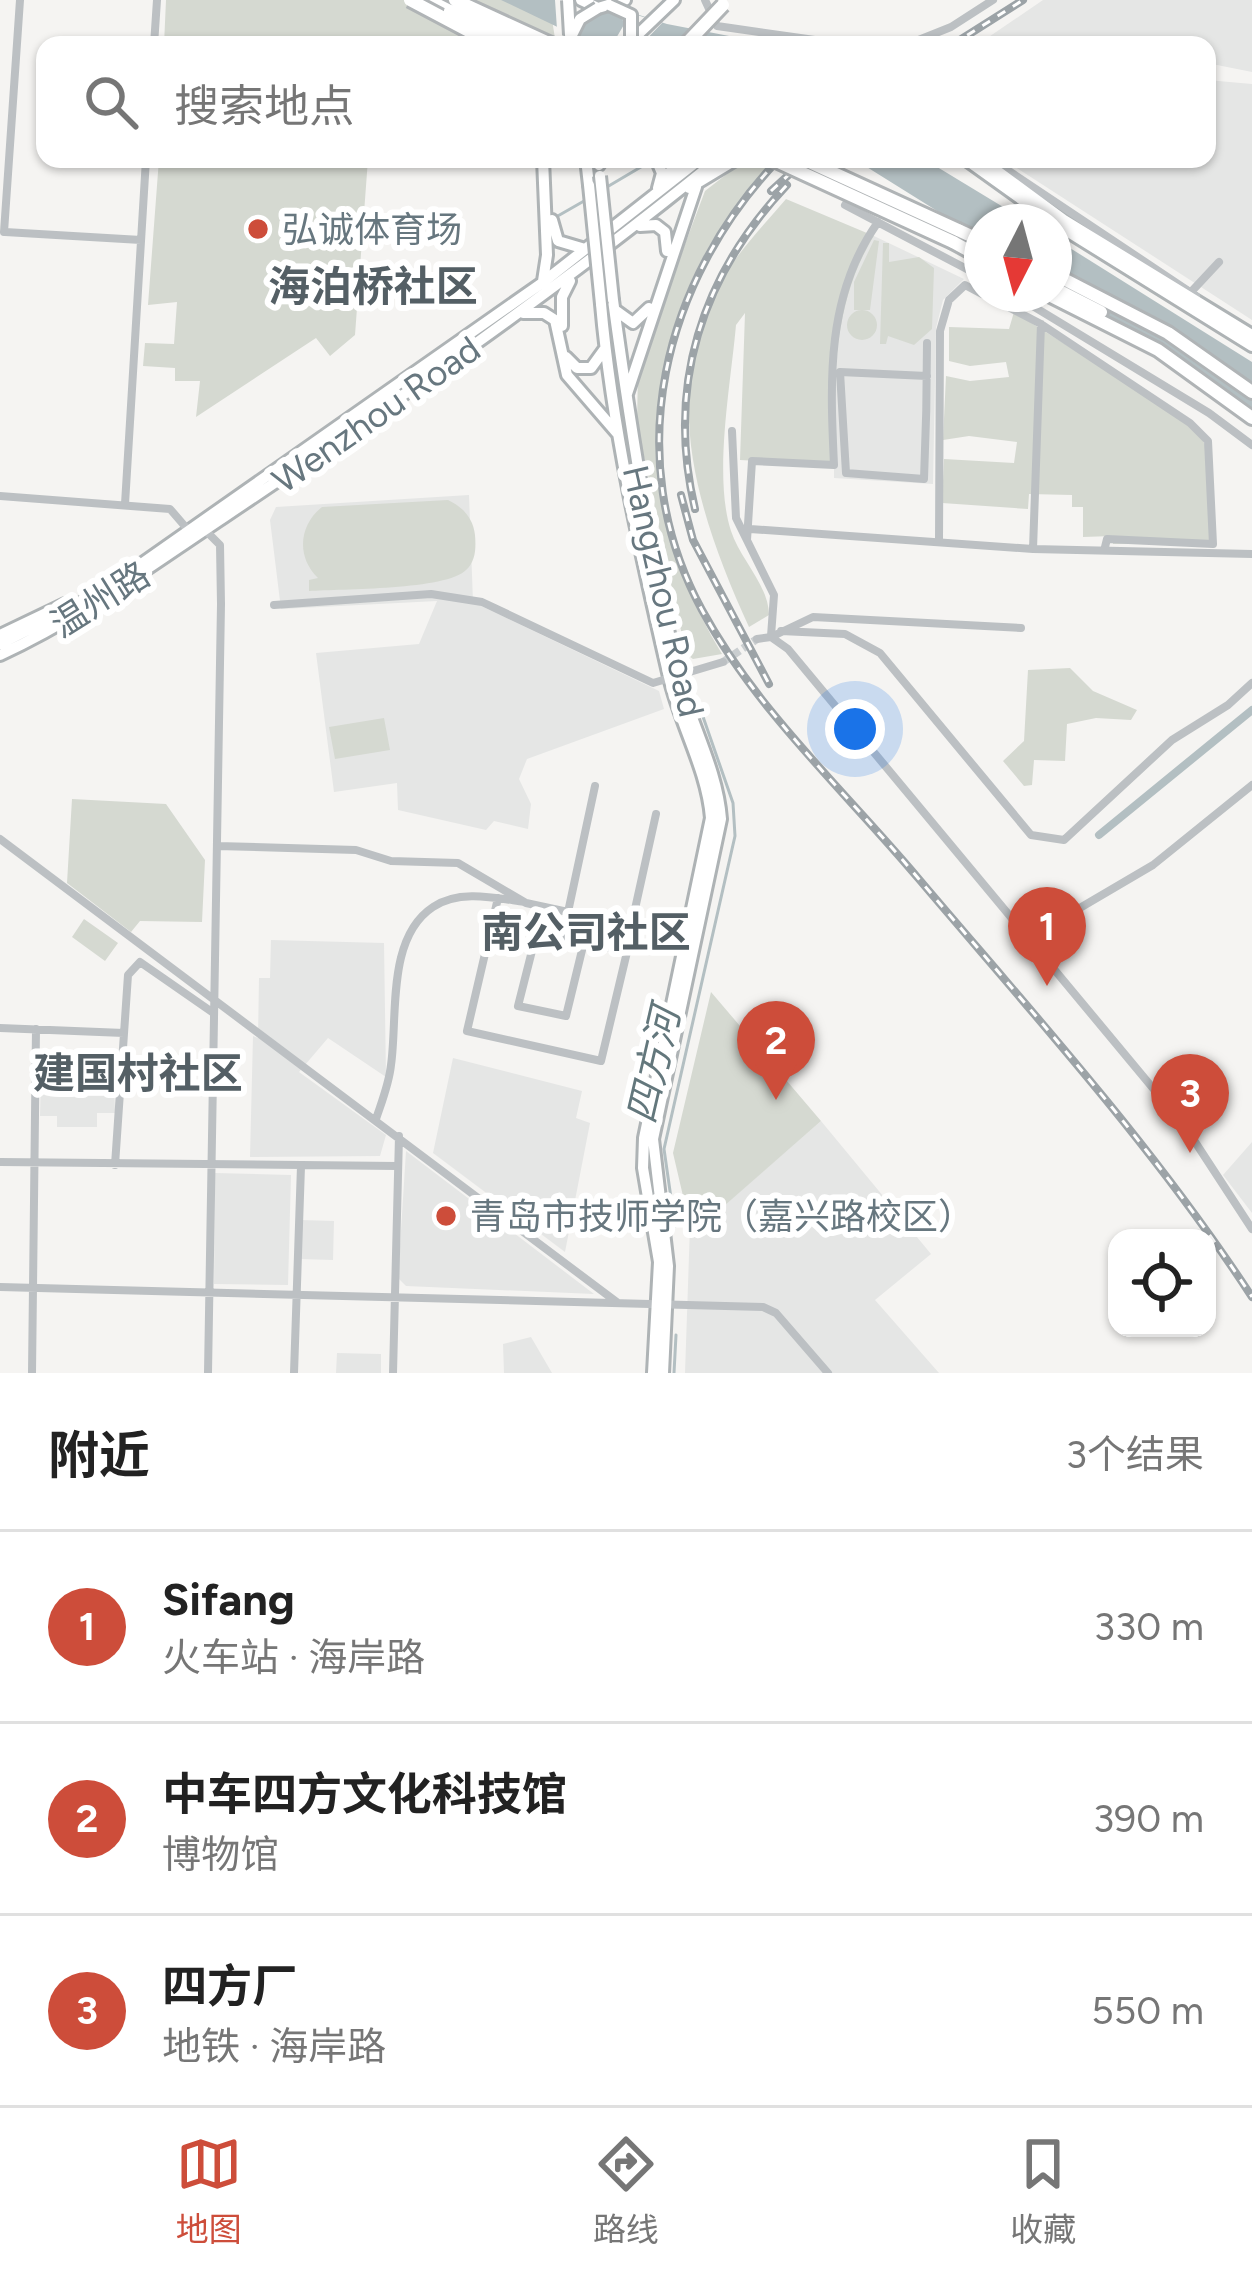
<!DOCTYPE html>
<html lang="zh">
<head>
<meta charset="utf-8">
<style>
	:root { --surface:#fff; --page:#f6f6f6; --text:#222; --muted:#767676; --line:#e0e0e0; --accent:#cd4d3a }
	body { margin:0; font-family:Figtree,"Noto Sans SC",sans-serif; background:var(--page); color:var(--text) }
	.controls { position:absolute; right:36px; bottom:36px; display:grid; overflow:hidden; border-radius:24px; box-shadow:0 3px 9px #0004 }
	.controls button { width:108px; height:108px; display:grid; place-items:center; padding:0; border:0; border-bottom:3px solid var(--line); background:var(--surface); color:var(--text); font:60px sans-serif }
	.compass { position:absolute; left:964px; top:204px; width:108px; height:108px; border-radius:50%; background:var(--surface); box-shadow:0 3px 9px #0004; rotate:186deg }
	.you { position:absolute; left:855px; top:729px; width:42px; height:42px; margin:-30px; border:9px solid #fff; border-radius:50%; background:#1a73e8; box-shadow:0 0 0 18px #1a73e833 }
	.badge { display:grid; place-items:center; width:78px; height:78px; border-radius:50%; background:var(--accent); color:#fff; font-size:39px; font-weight:700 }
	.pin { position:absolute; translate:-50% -99px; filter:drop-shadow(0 3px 6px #0008) }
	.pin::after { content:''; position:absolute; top:63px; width:42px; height:36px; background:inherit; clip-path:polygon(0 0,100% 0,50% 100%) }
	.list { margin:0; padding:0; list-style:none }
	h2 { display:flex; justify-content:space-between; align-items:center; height:156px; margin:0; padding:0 48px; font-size:51px }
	h2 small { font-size:39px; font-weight:400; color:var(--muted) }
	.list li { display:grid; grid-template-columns:78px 1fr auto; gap:36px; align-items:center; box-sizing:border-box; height:192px; padding:0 48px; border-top:3px solid var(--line) }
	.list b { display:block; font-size:45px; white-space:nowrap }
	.list p { margin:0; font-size:39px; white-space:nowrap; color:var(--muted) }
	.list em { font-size:39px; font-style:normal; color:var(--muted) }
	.icon { flex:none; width:66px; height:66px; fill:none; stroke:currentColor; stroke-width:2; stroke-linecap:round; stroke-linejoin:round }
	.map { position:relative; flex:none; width:1252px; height:1373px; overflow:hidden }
	.search { position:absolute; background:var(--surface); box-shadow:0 3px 9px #0004; left:36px; right:36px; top:36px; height:132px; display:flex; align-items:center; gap:30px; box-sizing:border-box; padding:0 42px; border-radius:24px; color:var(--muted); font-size:45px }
	.sheet { height:732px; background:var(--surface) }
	nav { display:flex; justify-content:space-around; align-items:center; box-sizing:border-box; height:168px; border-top:3px solid var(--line); background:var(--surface); font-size:33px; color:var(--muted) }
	nav a { display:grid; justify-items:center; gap:6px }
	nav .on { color:var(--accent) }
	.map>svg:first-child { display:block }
</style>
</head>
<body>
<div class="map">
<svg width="1252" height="1373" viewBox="0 0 1252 1373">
	<rect width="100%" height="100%" fill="#f5f4f2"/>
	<path fill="#e5e6e5" d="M1043,0H1252V72L1207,63V45H977Z
		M1207,80L1252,84V320L1003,159H1207Z
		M874,236L964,279L943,300L936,328L933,484L834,478V382L842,311L859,261Z
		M469,495L473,602L659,691L664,709L527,759L519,779L531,804L528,829L494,821L486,830L398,810L397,783L334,792L316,653L419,644L437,601L281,609L270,520L276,507Z
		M271,940L384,943L386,1077L328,1038L299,1072L386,1135L380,1156L250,1157L253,1036L258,1038L259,978H270Z
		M453,1058L582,1091L576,1118L590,1123L565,1252L433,1153Z
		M41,1077L114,1078L115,1113H97V1127H57V1116H40Z
		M821,1121L931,1254L875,1300L939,1373H685L690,1226L708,1219Z
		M1252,1142V1213L1223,1175Z
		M406,1151L594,1294L406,1286L398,1278Z
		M215,1173L291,1175L288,1285L214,1284Z
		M300,1220L334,1221L333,1260L299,1259Z
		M531,1337L552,1373H504L503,1344Z
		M337,1353L381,1354V1373H336Z"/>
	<path fill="#d5d9d1" d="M166,0H549L556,45H164Z
		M159,159H368L355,335L330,356L316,338L196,417L200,381H175V368L143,366L145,343L174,344L177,302L148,305Z
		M746,159L769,166C638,306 623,492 722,654L693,659L686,654L637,424L638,369L705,191Z
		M786,199L874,236C831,305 834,386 834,465L740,460L745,313L736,325C731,383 713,476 731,531C740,559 769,586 769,615L749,627C696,511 653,380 732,264C748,241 768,220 786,199Z
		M874,240L879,241L870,310H854V282Z
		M883,243H889V262L919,257L934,268L932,329L914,345L888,336L886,344H880Z
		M847 325a15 15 0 1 1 30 0a15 15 0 1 1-30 0Z
		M1014,312L1190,423C1222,456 1212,499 1211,543L1113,544L1112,536L1083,537V507H1072V495L1029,494L1028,509L942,503L944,459L1014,463L1017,442L969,436L943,440L946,376L970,381L1009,377L1006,362L970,366L949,361V327L1009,329Z
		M448,500C463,507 473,518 475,535C476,547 476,561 466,570C447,590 341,589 309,591V580L318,578C296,557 299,525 322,507Z
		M1070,668L1093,691L1137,710L1131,720L1096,718L1067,724L1065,761L1034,760L1032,785L1024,786L1003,761L1024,741L1028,670Z
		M384,718L390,750L335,759L329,727Z
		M72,799L166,804L205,860L202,922L140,921L131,932L67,883Z
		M84,919L118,943L105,961L72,937Z
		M711,992L821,1121L708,1220L690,1226L673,1153Z"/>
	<path fill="#b3bfc2" d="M501,0H593L667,24L775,45H595Z
		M854,159H924L1028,222H982V239Z
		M1054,238L1252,362V411L1054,283Z"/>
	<path fill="#f5f4f2" d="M555,0H590L662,23L641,45H612L625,23L616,12H605L585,23L577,38L557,29Z"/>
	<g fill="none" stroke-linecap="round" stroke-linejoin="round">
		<path stroke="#b3bfc2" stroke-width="3" d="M607,187L651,161
			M556,217L584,201
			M675,1226L664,1149L735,836L733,803L701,711
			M674,1373L676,1335"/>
		<path stroke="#b3bfc2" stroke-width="8" d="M1099,835L1252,710"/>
		<path stroke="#caced0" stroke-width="8" stroke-dasharray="8 4" stroke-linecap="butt" d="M723,662L757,639"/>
		<g stroke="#aeb3b5" stroke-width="16">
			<path id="major" d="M581,0L598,8L625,0
				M627,45L674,0
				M586,159L589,185
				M656,159L662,173L658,188
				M965,159L1053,222
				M981,159L1064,220L1252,335
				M599,165L602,159
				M661,179L687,159
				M689,188L737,159
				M552,220L558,241L585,249
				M1054,223L1252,346
				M640,226L656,225L665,232L667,251
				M543,281L547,255L543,159
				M613,300C630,425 649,547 677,670C689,721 717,767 721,819L653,1139L668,1266L663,1373
				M601,304C612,429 641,555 669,677C680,725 707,769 711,818L644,1138L643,1168L659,1262L653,1373
				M615,310L633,323L649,308
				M523,313H544L555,320L567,375L617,433
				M562,326V297L570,281
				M566,357L577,368H591L604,350
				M627,394L696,187
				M97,595L542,283L700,159
				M0,635L65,604
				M0,644L101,593
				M0,655C82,617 150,566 224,517C393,404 560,288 718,159"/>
		</g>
		<g stroke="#b0b4b6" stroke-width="18">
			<path id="highway" d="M428,0L450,11
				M958,230L982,241
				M953,242L982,258
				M1054,274L1168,333L1252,392
				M1054,288L1101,312
				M1047,294L1158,350L1252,418"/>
		</g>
		<path stroke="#bcc0c3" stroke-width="8" d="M705,0L717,26L850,45
			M154,45L157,0
			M906,45L951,27L993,0
			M991,159L1196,296
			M845,205L982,277
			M4,232L20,0
			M5,232L141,240
			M1191,292L1219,262
			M983,294L1041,324L1190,423L1208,441L1213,544L1107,539L1104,551
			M1013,294L1209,413L1252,445
			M927,376L840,372L846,473L924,479C926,434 927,388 927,343
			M732,431L736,518L774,595L771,636
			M0,496L170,509L189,531
			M125,504L146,159
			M750,529L1033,549L1252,554
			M205,530L220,545L221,604L208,1373
			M747,540L752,461L834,465C830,380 826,295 878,222
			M939,542L940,331L949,300L965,285L982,294
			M1033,549L1041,324
			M274,605L431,594L482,602L653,683L723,662
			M781,631L845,634L880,653L1031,835L1064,840L1172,740L1228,705L1252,683
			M771,637L813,617L1021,628
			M757,639L771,637L788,649L1186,1128L1252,1229
			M0,839L618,1303
			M217,846L356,850L391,861L458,863L526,903L689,938
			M498,898L467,1031L601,1061L627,952L570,938L575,914
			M568,912L595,786
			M631,927L656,814
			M570,938L537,931L518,1006L566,1016L584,942
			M1027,939L1153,865L1252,785
			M0,1028L124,1033
			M376,1119C382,1101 389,1084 391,1065C398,1017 386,938 433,907C459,889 496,898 524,902
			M0,1162L397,1166
			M115,1165L128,975L140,962L212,1012
			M0,1287L763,1307L776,1313L828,1373
			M32,1373L36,1029
			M294,1373L301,1166
			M393,1373L399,1136"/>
		<use href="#major" stroke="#fff" stroke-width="10"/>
		<use href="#highway" stroke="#fff" stroke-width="12"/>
		<g stroke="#9ca3a7" stroke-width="8">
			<path id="rail" d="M952,45L1023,0
				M779,159C663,280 619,457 702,610C757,711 845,791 918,878C1034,1015 1154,1147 1252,1297
				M771,191L806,159
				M681,495L693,540L769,684
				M695,509C666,386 701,276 787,185"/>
		</g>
		<use href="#rail" stroke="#fff" stroke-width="3" stroke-dasharray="9" stroke-linecap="butt"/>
		<g stroke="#aeb3b5" stroke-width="16" stroke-linecap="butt">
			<path id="major-bridge" d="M568,0L570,35
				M609,5L631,15V39
				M570,39L580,19L598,8
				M600,176L613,300
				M589,185L601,304"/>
		</g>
		<g stroke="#b0b4b6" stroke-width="18" stroke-linecap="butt">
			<path id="highway-bridge" d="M410,0L495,45
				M455,0L553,45
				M450,11L525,45
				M685,45L723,5
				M772,159L953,242
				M803,159L958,230"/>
		</g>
		<use href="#major-bridge" stroke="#fff" stroke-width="10"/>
		<use href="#highway-bridge" stroke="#fff" stroke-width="12"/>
	</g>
	<g fill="#cd4d3a" stroke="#fff" stroke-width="4.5">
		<circle cx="258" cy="229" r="12"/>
		<circle cx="446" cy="1216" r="12"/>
	</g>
	<g text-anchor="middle" stroke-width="12" stroke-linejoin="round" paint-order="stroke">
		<g font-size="36" fill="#67777f" stroke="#fff" text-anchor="start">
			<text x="282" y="242">弘诚体育场</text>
			<text x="470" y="1229">青岛市技师学院（嘉兴路校区）</text>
		</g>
		<g font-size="36" fill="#67777f" stroke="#fff">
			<text transform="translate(376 414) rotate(-35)" y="13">Wenzhou Road</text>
			<text transform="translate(664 591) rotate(77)" y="13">Hangzhou Road</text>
			<text transform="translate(100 599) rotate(-32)" y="13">温州路</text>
		</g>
		<g font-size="39" font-style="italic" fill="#63777c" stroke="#fff">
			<text transform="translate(653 1065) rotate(-77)" y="14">四方河</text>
		</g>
		<g font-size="42" font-weight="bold" fill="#545f65" stroke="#fff">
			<text x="373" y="301">海泊桥社区</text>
			<text x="586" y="947">南公司社区</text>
			<text x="138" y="1088">建国村社区</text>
		</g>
	</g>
</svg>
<div class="controls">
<button><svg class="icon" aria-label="locate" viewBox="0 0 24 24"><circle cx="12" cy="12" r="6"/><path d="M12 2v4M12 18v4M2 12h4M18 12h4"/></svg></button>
</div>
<svg class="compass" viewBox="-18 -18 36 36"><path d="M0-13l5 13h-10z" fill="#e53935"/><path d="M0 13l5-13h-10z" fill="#767676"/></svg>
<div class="you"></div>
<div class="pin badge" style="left:1047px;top:986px">1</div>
<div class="pin badge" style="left:776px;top:1100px">2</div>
<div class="pin badge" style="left:1190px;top:1153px">3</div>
<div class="search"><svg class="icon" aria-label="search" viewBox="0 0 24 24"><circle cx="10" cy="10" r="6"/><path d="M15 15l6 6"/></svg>搜索地点</div>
</div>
<section class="sheet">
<h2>附近<small>3个结果</small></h2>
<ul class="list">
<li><span class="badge">1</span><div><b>Sifang</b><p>火车站 · 海岸路</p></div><em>330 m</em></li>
<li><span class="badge">2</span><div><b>中车四方文化科技馆</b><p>博物馆</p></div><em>390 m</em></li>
<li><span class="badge">3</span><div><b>四方厂</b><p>地铁 · 海岸路</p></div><em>550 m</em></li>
</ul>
</section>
<nav>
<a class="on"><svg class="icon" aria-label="map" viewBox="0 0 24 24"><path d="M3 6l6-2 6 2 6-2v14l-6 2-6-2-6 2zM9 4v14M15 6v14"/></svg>地图</a>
<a><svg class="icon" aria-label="directions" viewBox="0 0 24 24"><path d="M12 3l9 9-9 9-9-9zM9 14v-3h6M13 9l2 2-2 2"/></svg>路线</a>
<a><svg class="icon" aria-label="saved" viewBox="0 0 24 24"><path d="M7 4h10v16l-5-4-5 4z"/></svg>收藏</a>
</nav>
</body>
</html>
